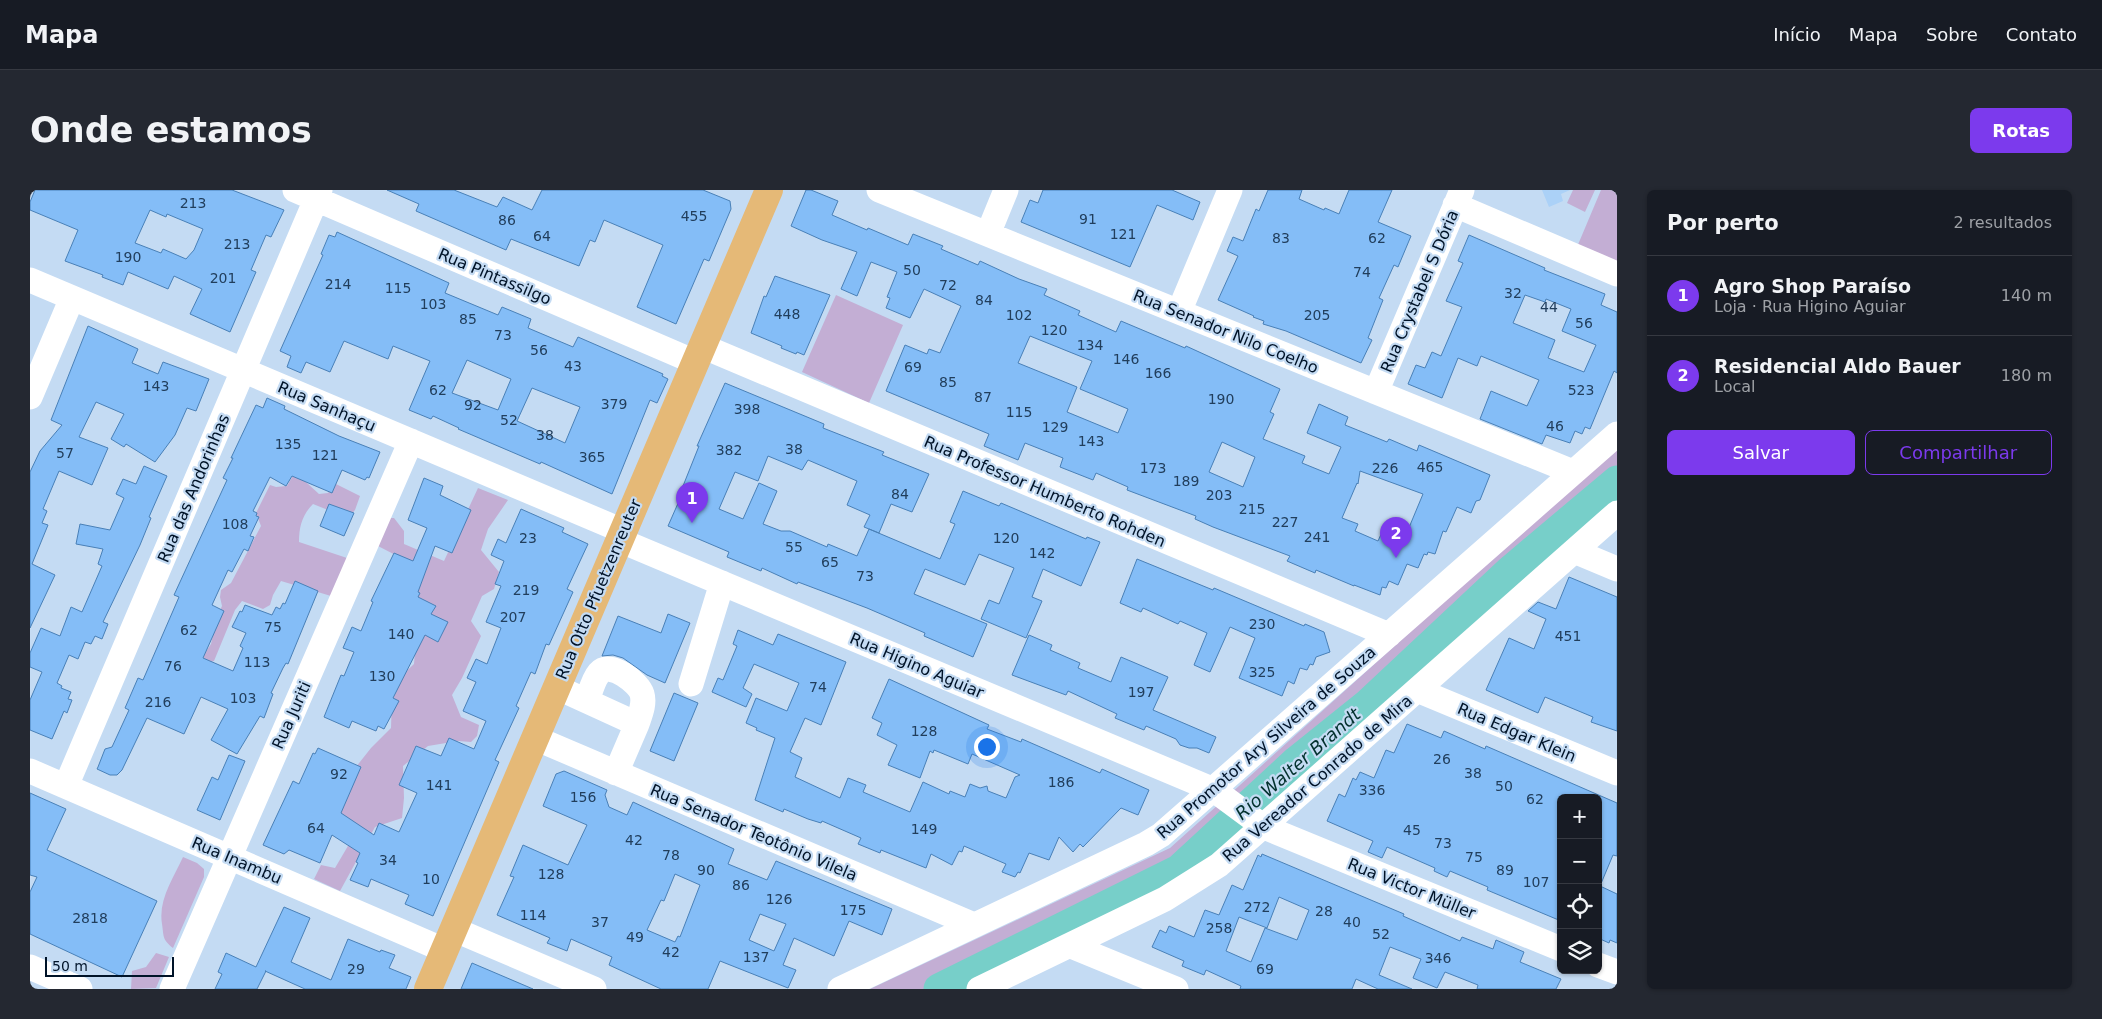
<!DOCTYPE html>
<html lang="pt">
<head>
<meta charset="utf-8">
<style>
	:root { --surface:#171b24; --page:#242831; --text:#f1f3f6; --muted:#9ea1a6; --line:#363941; --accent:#7c3aed }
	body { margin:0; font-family:"DejaVu Sans",sans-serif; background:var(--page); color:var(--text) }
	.controls { position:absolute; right:15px; bottom:15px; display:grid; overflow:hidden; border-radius:8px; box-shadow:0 1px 4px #0004 }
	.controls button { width:45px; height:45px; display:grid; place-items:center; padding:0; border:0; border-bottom:1px solid var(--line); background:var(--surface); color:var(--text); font:25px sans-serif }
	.scale { position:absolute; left:15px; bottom:12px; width:129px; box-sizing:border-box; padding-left:5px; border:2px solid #001328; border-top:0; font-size:14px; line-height:18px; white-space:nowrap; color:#001328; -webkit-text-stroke:4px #c4dbf3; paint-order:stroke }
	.you { position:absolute; left:956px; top:556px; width:18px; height:18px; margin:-12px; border:4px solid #fff; border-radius:50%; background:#1a73e8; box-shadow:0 0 0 8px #1a73e833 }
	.badge { display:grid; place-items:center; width:32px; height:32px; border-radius:50%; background:var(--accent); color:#fff; font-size:16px; font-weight:700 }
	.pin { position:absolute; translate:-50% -41px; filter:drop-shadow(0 1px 2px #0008) }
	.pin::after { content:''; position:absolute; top:26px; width:18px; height:15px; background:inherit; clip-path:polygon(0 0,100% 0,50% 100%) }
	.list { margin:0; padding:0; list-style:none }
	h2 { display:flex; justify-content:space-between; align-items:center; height:65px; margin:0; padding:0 20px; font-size:21px }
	h2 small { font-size:16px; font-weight:400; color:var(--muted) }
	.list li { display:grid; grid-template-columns:32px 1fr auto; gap:15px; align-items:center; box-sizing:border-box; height:80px; padding:0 20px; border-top:1px solid var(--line) }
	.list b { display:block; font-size:19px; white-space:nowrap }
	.list p { margin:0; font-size:16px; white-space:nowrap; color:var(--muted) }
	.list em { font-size:16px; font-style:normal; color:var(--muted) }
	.actions { display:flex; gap:10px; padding:15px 20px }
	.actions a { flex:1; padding:11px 0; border:1px solid var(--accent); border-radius:8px; text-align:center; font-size:18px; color:var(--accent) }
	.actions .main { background:var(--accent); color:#fff }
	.icon { flex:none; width:28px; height:28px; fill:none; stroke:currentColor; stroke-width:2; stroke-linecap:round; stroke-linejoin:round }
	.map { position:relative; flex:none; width:1587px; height:799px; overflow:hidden; border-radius:8px }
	header { display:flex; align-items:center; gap:30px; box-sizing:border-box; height:70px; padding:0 25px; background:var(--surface); border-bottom:1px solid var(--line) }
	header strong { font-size:24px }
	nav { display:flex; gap:28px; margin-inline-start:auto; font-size:18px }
	.intro { display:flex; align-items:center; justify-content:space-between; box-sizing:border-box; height:120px; padding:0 30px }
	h1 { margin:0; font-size:35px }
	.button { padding:12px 22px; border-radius:8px; background:var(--accent); color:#fff; font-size:18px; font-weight:700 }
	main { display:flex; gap:30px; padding:0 30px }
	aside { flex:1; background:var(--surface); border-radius:8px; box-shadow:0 1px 4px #0004 }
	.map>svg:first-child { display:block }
</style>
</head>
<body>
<header>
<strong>Mapa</strong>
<nav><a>Início</a><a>Mapa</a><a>Sobre</a><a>Contato</a></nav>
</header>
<div class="intro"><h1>Onde estamos</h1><a class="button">Rotas</a></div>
<main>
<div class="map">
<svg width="1587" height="799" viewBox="0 0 1587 799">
	<rect width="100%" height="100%" fill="#c4dbf3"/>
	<path fill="#abd1f7" d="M1512,0H1540L1531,4L1533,11L1519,17Z"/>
	<path fill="#c3aed4" d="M1543,0H1565L1555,22L1537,13Z
		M1571,0H1587V74L1547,57Z
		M806,105L873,135L839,213L772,182Z
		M1587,256V302L1139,693L919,799H840L1140,658Z
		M265,282L289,304L298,303L304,293L330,306L325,320L318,328L283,314C272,325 269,337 269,352L317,368L301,406L251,391L243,405L240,415L233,419L212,411L205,420L184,471L177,473L173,466L181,454L187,427L192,416L190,407L191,400L201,393L231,336L226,323L240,295L246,297L257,296Z
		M448,298L478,310L458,339L451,360L469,382L464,399L452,406L441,431L451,446L432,488L422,505L431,527L449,535L447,546L441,552L428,551L398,556L373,576L374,608L372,628L345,637L310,701L284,689L291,675L305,678L325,644L308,622L320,603L322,582L341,558L361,538L362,505L367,490L384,474L386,449L377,371L348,356L351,328H364L374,341V354L414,371Z
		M153,667L167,673L174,679V687L143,758C132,749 134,747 132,734C128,710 143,689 153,667Z
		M126,763L139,767L126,798L101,799L102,781L116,777Z"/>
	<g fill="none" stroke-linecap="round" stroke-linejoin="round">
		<path stroke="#77cfc9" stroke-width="31" d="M909,799L1149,680L1267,571L1338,514L1480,381L1587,291"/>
	</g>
	<path fill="#84bdf7" stroke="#4980b7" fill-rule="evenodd" d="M5,0H202L254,20L241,47L236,45L221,80L226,82L200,142L160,124L172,99L144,86L138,99L98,82L93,95L72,87L73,85L35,71L48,40L0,20V12ZM120,20L136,27L137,24L173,39L164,60L156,69L133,59L131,63L105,53Z
		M357,0H424L467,17L473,7L502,20L512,0H673L700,11L701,19L679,71L674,69L646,134L607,117L633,55L574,30L565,52L560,50L549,76L481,49L476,60L386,21L389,14Z
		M776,0H781L808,11L802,25L837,40L838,38L878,55L883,44L913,56L911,59L948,75L950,71L989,89L1017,99L1014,105L1050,121L1048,125L1086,142L1091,131L1155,158L1156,156L1250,199L1240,222L1244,224L1233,249L1275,266L1272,273L1299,284L1311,257L1277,243L1289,214L1318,227L1315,235L1357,252L1359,249L1387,261L1389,255L1460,285L1450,310L1446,311L1441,323L1427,317L1416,342L1413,341L1405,364L1398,362L1397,365L1394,364L1388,378L1377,374L1368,395L1359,391L1356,398L1352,397L1350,405L1324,395V396L1286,380L1285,383L1257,371L1260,366L1183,337L1165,329L1166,326L1097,300L1098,297L1066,283L1063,290L1030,277L1033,268L995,253L988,270L954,256L959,244L856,201L875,155L897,164L899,159L910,163L931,116L894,99L880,128L856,118L860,108L857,107L867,82L841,72L827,106L811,99L827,62L792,50L761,36ZM1000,146L1062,171L1050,199L1098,219L1088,243L1037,222L1047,197L988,173ZM1192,252L1225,267L1213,297L1179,282ZM1330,281L1393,304L1378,340L1359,333L1356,341L1353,340L1348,351L1325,341L1328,334L1312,328L1327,293L1328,294Z
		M1013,0H1142L1170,12L1163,30L1127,15L1100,77L991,32L1000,10L1008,13Z
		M1238,0H1272L1269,9L1294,20L1295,18L1309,24L1319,0H1362L1348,32L1381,46L1368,77L1364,75L1349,108L1353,110L1338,148L1342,150L1331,173L1256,141L1233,134L1234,131L1223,127L1224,126L1188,110L1208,66L1197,61L1203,47L1213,51L1226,19L1229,21Z
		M307,42L419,93L415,103L468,125L472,117L501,129L498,138L543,157L548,147L633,184L632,186L638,189L627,213L620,210L582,304L511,272L510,274L428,239L429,238L403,226L401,229L379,220L400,171L363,156L358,169L314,151L300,182L276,172L271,183L257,177L261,166L250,161L293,65L291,64L299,45L305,47ZM437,170L481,189L468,220L422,203ZM502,198L550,217L535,253L487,231Z
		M1439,45L1515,78L1514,80L1575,104L1571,115L1587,122V183L1584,181L1560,239L1555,237L1552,244L1545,241L1540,253L1516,245L1512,254L1450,229L1461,201L1497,216L1509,190L1451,166L1447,176L1428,168L1412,208L1378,194L1386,175L1395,178L1402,162L1411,166L1432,117L1416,111L1433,73L1428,71ZM1495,105L1515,112L1516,109L1541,119L1532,141L1566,155L1554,182L1518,168L1525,150L1483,133Z
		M745,86L800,105L774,165L767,162L766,164L751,158L752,156L721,143L734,106L736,107Z
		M58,136L108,159L102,173L128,184L133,172L179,189L166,221L157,218L145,245L125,272L96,254L94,257L81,249L94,224L66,212L49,247L78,258L62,295L29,281L13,319L17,321L12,333L18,335L2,374L25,385L0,438V282L10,261L32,235L21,230Z
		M695,193L794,234L793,238L854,262L852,265L899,284L882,322L861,314L849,343L834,337L840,325L817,315L827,291L778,270L772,280L738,266L728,291L705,282L689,319L713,329L729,293L747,301L733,334L751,341H760L797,357L798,354L827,366L839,339L910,369L925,334L920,332L933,301L969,316L971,313L1056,349L1057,347L1070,352L1051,396L1013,379L1002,407L1012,411L996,448L951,429L959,410L969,414L984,378L949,364L935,395L895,379L884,404L957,434L943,467L894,446L895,443L837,418L768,392L767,394L732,378L731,381L697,367L699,362L638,336L653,302L651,301L669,256H667Z
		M237,208L255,216L254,219L309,246L350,262L339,288L337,287L335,290L312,280L302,303L262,286L256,296L240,287L223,321L227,323L226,326L229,327L220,346L224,347L218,361L214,359L202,382L198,380L182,415L194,421L173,468L203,481L213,458L210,456L216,443L202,437L210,421L212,422L215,415L242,425L246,417L250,419L253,413L255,414L265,391L288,401L258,474L256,473L253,478L241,503L243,504L234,528L230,526L207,564L181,550L198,519L171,507L154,544L117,528L92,580L87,585H80L67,579L68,577L75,559L82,557L99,520L95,518L108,488L113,490L149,407L144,405L197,290L193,288L203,268H201L226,215L233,218Z
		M114,276L137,286L119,327L121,328L110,355L73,432L78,434L72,449L65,446L61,454L55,452L48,469L39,465L27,493L32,496L31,498L41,502L38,509L42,510L37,523L34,521L22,549L0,540V510L12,482L0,477V463L11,438L30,446L41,417L52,422L72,376L68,374L73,359L46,354L50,334L80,340L94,308L86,304L93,289L106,294Z
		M394,288L413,296L410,305L441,320L422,363L405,356L388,402L390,403L388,407L406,416L401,424L418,432L408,452L395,445L363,508L369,511L354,539L348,536L346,541L322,531L319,538L294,527L311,485L314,486L324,462L313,458L322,437L331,441L343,412L341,411L364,363L383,371L397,338L378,330Z
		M299,314L324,323L314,346L290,336Z
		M491,319L534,338L532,342L558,354L537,399L543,402L519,455L516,454L505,484L501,482L486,516L489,518L465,570L469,572L403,726L375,714L379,705L341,689L338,697L320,690L328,673L326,672L330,663L302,645L290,673L259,660L254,664L233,655L263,591L269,594L283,563L285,564L288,558L331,577L311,623L344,645L349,633L369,642L387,603L369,595L386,556L411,566L419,548L444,559L456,531L433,521L446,492L437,488L446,469L457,474L471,438L456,432L471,396L465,394L474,371L461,365L468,349L476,353Z
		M1107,369L1183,400L1184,398L1274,436L1275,434L1294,442L1300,462L1286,467L1283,475L1280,474L1277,480L1270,478L1264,494L1258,491L1252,506L1209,488L1225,448L1200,437L1180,482L1164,475L1177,443L1150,431L1148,434L1113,418L1111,422L1090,413Z
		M1539,387L1587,407V541L1561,532L1563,527L1515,507L1508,523L1456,500L1479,448L1504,459L1516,429L1498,421L1508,412L1526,419Z
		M638,424L660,433L635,493L617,485L593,468L583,465L572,466L588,426L631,443Z
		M708,440L743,455L748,444L816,472L791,535L775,528L760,562L772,568L765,587L810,608L818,588L836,595L833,602L880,622L893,592L919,604L920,601L935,607L940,594L950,598L957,596L958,601L976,608L985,587L990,585L942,564L938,574L904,560L903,563L900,561L890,588L858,575L867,555L847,545L852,533L842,528L859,489L959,535L957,539L991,552L992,549L1070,583L1072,579L1119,600L1108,625L1091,618L1053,657L1050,654L1043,662L1029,647L1019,670L999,663L990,683L988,682L985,687L972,682L976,674L934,656L932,662L929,661L922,675L901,664L896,678L851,660L850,663L828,654L831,648L792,631L791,633L778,629L754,619L753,622L725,610L745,548L726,540L727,538L716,533L726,508L757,521L769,493L724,474L713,498L722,504L716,517L682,502L688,488L693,490L707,456L703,454Z
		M999,445L1022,455L1020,460L1050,473L1048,478L1081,492L1091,467L1138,487L1123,520L1186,547L1179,563L1167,558H1159L1150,555L1146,549L1116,536L1114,540L1085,528L1087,524L1038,501L1036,505L982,485Z
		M644,503L668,513L644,571L620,561Z
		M1377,534L1411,548L1414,541L1455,559L1456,556L1587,613V666L1583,665L1570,696L1587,704V753L1580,750L1579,753L1568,748V608H1531V731L1457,700L1458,697L1420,681L1417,687L1404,681L1405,678L1357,657L1352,668L1338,662L1343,651L1297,631L1309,604L1315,607L1323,588L1326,590L1330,582L1344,588L1356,560L1364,563Z
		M199,565L215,571L190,630L167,620L182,587L188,590Z
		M534,581L577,600L575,605L579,617L597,625L603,612L704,659L698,674L737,690L746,671L862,719L852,745L819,731L804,766L764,748L753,775L766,780L758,798L690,771L678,799H631L579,775L582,767L541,749L537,761L517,753L520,748L467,725L484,687L480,686L493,655L538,675L557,635L513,616L526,584ZM645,684L670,695L650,747L648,746L645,752L617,740L631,710L634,711ZM730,724L756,734L744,761L719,750Z
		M0,603L36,619L17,660L127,711L92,787L0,744V702L7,687L0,685Z
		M1232,664L1374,724L1373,726L1430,751L1432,747L1463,759L1466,750L1494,762L1490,772L1531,789L1526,799H1447L1448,795L1415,782L1407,798L1383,788L1391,769L1360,757L1349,785L1382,799H1348L1326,789L1322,799H1210L1211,796L1176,780L1174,785L1152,776L1154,771L1122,757L1130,740L1136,743L1139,736L1164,747L1175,720L1189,725L1202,695L1213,700L1228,665L1231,667ZM1249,707L1279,720L1267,750L1235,738L1221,772L1196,761L1209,727L1237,738Z
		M254,717L280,728L261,772L301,790L318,749L350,762L351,760L365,765L359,778L381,787L376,799H275L235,781H236L227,799H185L192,784L188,782L196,763L226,777Z
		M442,773L503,799H431Z"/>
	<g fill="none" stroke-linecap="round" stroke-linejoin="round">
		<path stroke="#fff" stroke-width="25" d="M265,0L665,172
			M849,0L1543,282
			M1425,15L1587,84
			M958,44L976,0
			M0,90L593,341
			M1149,122L1200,0
			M672,156L1359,445
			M1346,202L1432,0
			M0,207L42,108
			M589,350L1184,600L1234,637L1531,759
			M1544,361L1587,379
			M661,494L692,393
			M526,497L607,534L586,583
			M1387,500L1587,583
			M557,511C560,503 563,490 569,483C580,470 609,493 612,504C615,514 610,525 607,534
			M505,548L944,735
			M0,581L414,760
			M36,596L290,0
			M423,739L564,799
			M1041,756L1146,799
			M1568,775L1587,782
			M0,777L50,799
			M142,799L381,251
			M810,799L1116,654L1131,645L1587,244
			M949,799L1135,709L1189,675L1587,323"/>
		<path stroke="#e5b977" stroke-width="28" d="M398,799L739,0"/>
	</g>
	<g text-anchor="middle" stroke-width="4.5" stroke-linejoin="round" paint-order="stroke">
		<g font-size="14" fill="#213e5c">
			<text x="163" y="18">213</text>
			<text x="664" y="31">455</text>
			<text x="1058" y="34">91</text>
			<text x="477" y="35">86</text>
			<text x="1093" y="49">121</text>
			<text x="512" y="51">64</text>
			<text x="1251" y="53">83</text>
			<text x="1347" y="53">62</text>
			<text x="207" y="59">213</text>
			<text x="98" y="72">190</text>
			<text x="882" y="85">50</text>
			<text x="1332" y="87">74</text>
			<text x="193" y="93">201</text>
			<text x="308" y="99">214</text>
			<text x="918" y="100">72</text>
			<text x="368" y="103">115</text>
			<text x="1483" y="108">32</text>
			<text x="954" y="115">84</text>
			<text x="403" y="119">103</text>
			<text x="1519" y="122">44</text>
			<text x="757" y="129">448</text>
			<text x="989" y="130">102</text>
			<text x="1287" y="130">205</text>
			<text x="438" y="134">85</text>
			<text x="1554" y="138">56</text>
			<text x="1024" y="145">120</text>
			<text x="473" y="150">73</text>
			<text x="1060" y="160">134</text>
			<text x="509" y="165">56</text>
			<text x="1096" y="174">146</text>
			<text x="543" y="181">43</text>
			<text x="883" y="182">69</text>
			<text x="1128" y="188">166</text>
			<text x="918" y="197">85</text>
			<text x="126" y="201">143</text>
			<text x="408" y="205">62</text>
			<text x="1551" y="205">523</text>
			<text x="953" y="212">87</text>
			<text x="1191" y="214">190</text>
			<text x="584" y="219">379</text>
			<text x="443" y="220">92</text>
			<text x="717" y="224">398</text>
			<text x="989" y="227">115</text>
			<text x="479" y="235">52</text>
			<text x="1525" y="241">46</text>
			<text x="1025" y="242">129</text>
			<text x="515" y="250">38</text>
			<text x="1061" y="256">143</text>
			<text x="258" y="259">135</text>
			<text x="764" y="264">38</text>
			<text x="699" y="265">382</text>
			<text x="35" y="268">57</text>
			<text x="295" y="270">121</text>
			<text x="562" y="272">365</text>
			<text x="1400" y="282">465</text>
			<text x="1123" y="283">173</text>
			<text x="1355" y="283">226</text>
			<text x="1156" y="296">189</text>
			<text x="870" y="309">84</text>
			<text x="1189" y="310">203</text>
			<text x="1222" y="324">215</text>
			<text x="1255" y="337">227</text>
			<text x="205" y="339">108</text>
			<text x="1287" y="352">241</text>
			<text x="498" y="353">23</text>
			<text x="976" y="353">120</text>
			<text x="764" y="362">55</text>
			<text x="1012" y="368">142</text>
			<text x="800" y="377">65</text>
			<text x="835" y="391">73</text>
			<text x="496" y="405">219</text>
			<text x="483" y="432">207</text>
			<text x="1232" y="439">230</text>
			<text x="243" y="442">75</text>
			<text x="159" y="445">62</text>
			<text x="371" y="449">140</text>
			<text x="1538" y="451">451</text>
			<text x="227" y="477">113</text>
			<text x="143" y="481">76</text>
			<text x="1232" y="487">325</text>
			<text x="352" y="491">130</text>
			<text x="788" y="502">74</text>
			<text x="1111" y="507">197</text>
			<text x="213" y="513">103</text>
			<text x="128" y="517">216</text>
			<text x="894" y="546">128</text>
			<text x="1412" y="574">26</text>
			<text x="1443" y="588">38</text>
			<text x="309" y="589">92</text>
			<text x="1031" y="597">186</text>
			<text x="409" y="600">141</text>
			<text x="1474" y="601">50</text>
			<text x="1342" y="605">336</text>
			<text x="553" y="612">156</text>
			<text x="1505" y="614">62</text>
			<text x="286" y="643">64</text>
			<text x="894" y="644">149</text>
			<text x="1382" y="645">45</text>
			<text x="604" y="655">42</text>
			<text x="1413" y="658">73</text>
			<text x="641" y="670">78</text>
			<text x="1444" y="672">75</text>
			<text x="358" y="675">34</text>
			<text x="676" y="685">90</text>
			<text x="1475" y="685">89</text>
			<text x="521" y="689">128</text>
			<text x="401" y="694">10</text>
			<text x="1506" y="697">107</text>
			<text x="711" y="700">86</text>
			<text x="749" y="714">126</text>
			<text x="1227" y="722">272</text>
			<text x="823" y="725">175</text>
			<text x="1294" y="726">28</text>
			<text x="503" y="730">114</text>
			<text x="60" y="733">2818</text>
			<text x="570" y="737">37</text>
			<text x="1322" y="737">40</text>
			<text x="1189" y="743">258</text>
			<text x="1351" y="749">52</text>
			<text x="605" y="752">49</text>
			<text x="641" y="767">42</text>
			<text x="726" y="772">137</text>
			<text x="1408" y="773">346</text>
			<text x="326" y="784">29</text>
			<text x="1235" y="784">69</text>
		</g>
		<g font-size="16" fill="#001328" stroke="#c4dbf3">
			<text transform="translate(465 86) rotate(23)" y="6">Rua Pintassilgo</text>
			<text transform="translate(1389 101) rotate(-67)" y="6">Rua Crystabel S Dória</text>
			<text transform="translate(1196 141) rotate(22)" y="6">Rua Senador Nilo Coelho</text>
			<text transform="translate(297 216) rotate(23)" y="6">Rua Sanhaçu</text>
			<text transform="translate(163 298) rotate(-67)" y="6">Rua das Andorinhas</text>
			<text transform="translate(1015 301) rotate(23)" y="6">Rua Professor Humberto Rohden</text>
			<text transform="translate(568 399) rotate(-67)" y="6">Rua Otto Pfuetzenreuter</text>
			<text transform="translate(887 475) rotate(23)" y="6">Rua Higino Aguiar</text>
			<text transform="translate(261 525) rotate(-66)" y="6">Rua Juriti</text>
			<text transform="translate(1487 542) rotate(23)" y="6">Rua Edgar Klein</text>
			<text transform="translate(1236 552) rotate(-41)" y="6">Rua Promotor Ary Silveira de Souza</text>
			<text transform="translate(1287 588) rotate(-41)" y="6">Rua Vereador Conrado de Mira</text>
			<text transform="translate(724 642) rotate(23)" y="6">Rua Senador Teotônio Vilela</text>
			<text transform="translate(207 670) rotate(23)" y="6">Rua Inambu</text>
			<text transform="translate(1382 698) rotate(22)" y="6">Rua Victor Müller</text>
		</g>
		<g font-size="18" font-style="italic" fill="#03312e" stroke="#c4dbf3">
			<text transform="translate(1268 574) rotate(-41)" y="6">Rio Walter Brandt</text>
		</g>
	</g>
</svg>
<div class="controls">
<button>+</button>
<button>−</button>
<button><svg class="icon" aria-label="locate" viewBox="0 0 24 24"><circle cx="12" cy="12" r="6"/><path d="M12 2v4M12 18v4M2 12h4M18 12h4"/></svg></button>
<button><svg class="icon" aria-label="layers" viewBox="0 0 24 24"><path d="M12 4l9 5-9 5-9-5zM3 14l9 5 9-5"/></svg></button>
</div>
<div class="scale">50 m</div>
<div class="you"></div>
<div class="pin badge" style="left:662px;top:333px">1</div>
<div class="pin badge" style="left:1366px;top:368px">2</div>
</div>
<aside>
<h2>Por perto<small>2 resultados</small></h2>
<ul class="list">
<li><span class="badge">1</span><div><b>Agro Shop Paraíso</b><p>Loja · Rua Higino Aguiar</p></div><em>140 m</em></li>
<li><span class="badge">2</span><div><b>Residencial Aldo Bauer</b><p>Local</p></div><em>180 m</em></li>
</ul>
<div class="actions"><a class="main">Salvar</a><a>Compartilhar</a></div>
</aside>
</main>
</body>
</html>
